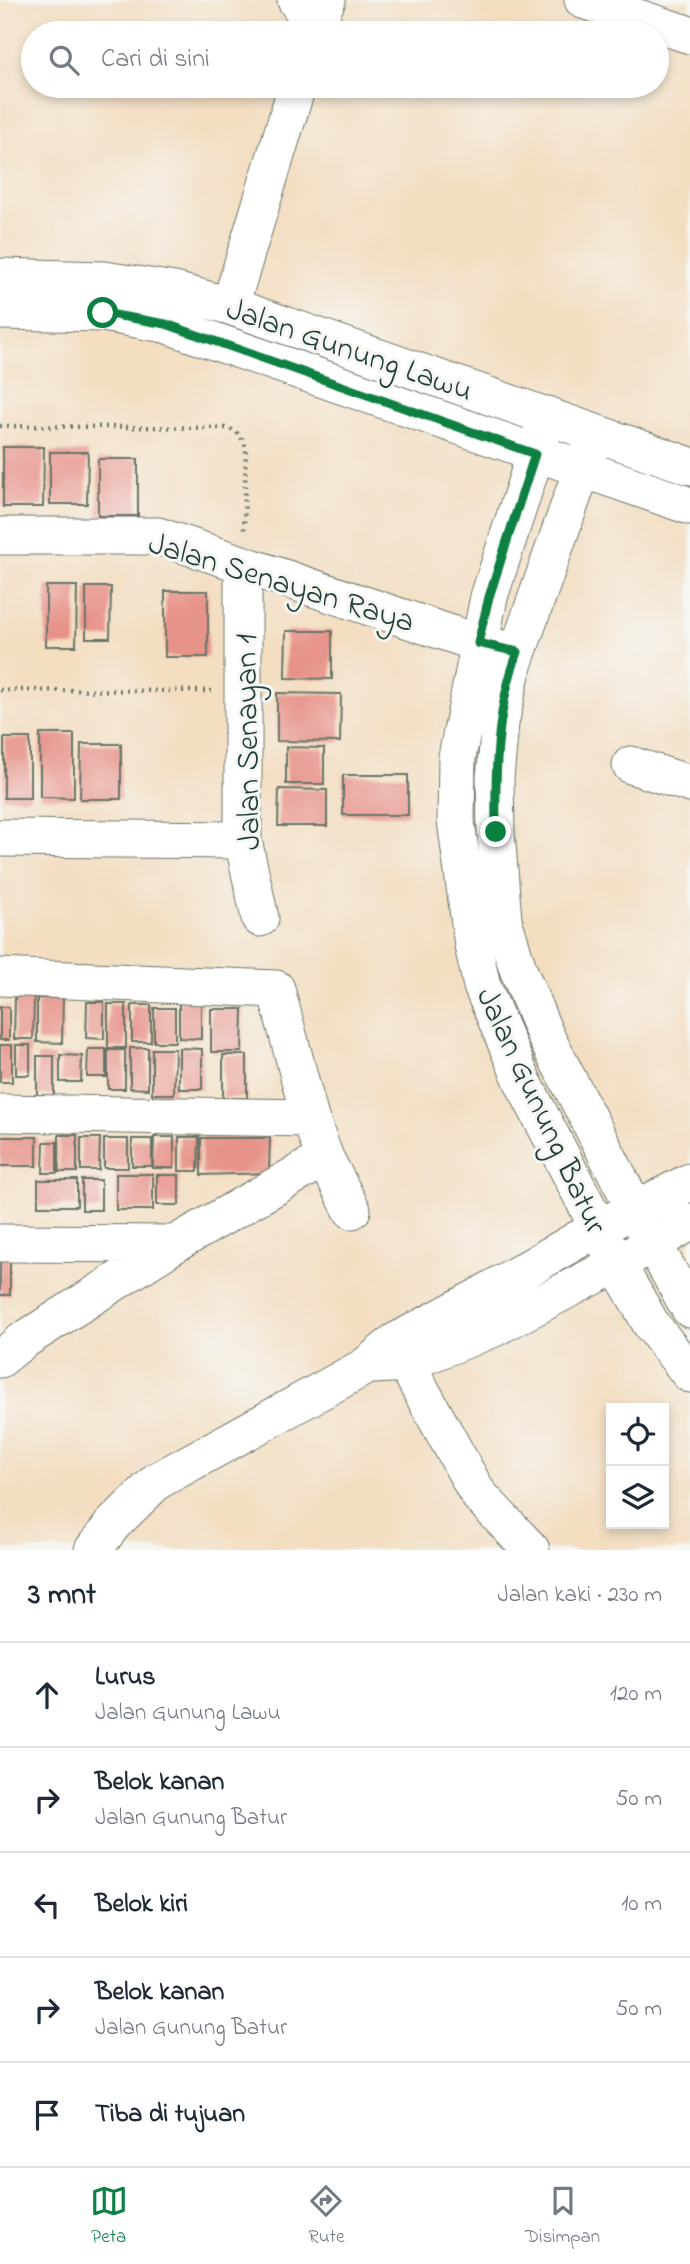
<!DOCTYPE html>
<html lang="id">
<head>
<meta charset="utf-8">
<style>
	:root { --surface:#fff; --page:#f6f6f7; --text:#1f2937; --muted:#747a83; --line:#e0e1e3; --accent:#0b8043 }
	body { margin:0; font-family:"Indie Flower",sans-serif; background:var(--page); color:var(--text) }
	.controls { position:absolute; right:21px; bottom:21px; display:grid; overflow:hidden; border-radius:0px; box-shadow:0 4px 10px #0003 }
	.controls button { width:63px; height:63px; display:grid; place-items:center; padding:0; border:0; border-bottom:2px solid var(--line); background:var(--surface); color:var(--text); font:35px sans-serif }
	.stop { position:absolute; width:21px; height:21px; margin:-16px; border:5px solid #0b8043; border-radius:50%; background:#fff }
	.stop.end { background:#0b8043; border-color:#fff; box-shadow:0 2px 7px #0008 }
	.list { margin:0; padding:0; list-style:none }
	h2 { display:flex; justify-content:space-between; align-items:center; height:91px; margin:0; padding:0 28px; font-size:30px }
	h2 small { font-size:23px; font-weight:400; color:var(--muted) }
	.list li { display:grid; grid-template-columns:46px 1fr auto; gap:21px; align-items:center; box-sizing:border-box; height:105px; padding:0 28px; border-top:2px solid var(--line) }
	.list b { display:block; font-size:26px; white-space:nowrap }
	.list p { margin:0; font-size:23px; white-space:nowrap; color:var(--muted) }
	.list em { font-size:23px; font-style:normal; color:var(--muted) }
	.icon { flex:none; width:38px; height:38px; fill:none; stroke:currentColor; stroke-width:2; stroke-linecap:round; stroke-linejoin:round }
	.map { position:relative; flex:none; width:690px; height:1550px; overflow:hidden }
	.search { position:absolute; background:var(--surface); box-shadow:0 4px 10px #0003; left:21px; right:21px; top:21px; height:77px; display:flex; align-items:center; gap:18px; box-sizing:border-box; padding:0 24px; border-radius:38px; color:var(--muted); font-size:26px }
	.sheet { height:616px; background:var(--surface) }
	nav { display:flex; justify-content:space-around; align-items:center; box-sizing:border-box; height:98px; border-top:2px solid var(--line); background:var(--surface); font-size:19px; color:var(--muted) }
	nav a { display:grid; justify-items:center; gap:4px }
	nav .on { color:var(--accent) }
	.map>svg:first-child { display:block }
</style>
</head>
<body>
<div class="map">
<svg width="690" height="1550" viewBox="0 0 690 1550">
	<rect width="100%" height="100%" fill="#f6f6f2"/>
	<filter id="ink" filterUnits="userSpaceOnUse"><feTurbulence type="fractalNoise" baseFrequency=".0143" numOctaves="2"/><feDisplacementMap in="SourceGraphic" scale="14" xChannelSelector="R" yChannelSelector="G"/><feConvolveMatrix kernelMatrix="1 2 1 2 8 2 1 2 1" color-interpolation-filters="sRGB"/></filter>
	<filter id="wash" filterUnits="userSpaceOnUse"><feTurbulence type="fractalNoise" baseFrequency=".00686" numOctaves="4" result="noise"/><feDisplacementMap in="SourceGraphic" scale="28" xChannelSelector="R" yChannelSelector="G"/><feGaussianBlur stdDeviation="1.57" result="paint"/><feColorMatrix in="noise" values="0 0 0 0 0 0 0 0 0 0 0 0 0 0 0 0 0 1.4 0 .05"/><feComposite in="paint" operator="in"/></filter>
	<g filter="url(#wash)">
		<rect width="100%" height="100%" fill="#f3dec2"/>
		<g id="blocks">
			<path fill="#e7938a" d="M3,447H44L43,507H3Z
				M50,452H88L87,504H50Z
				M98,459H138V516H98Z
				M46,586H77L76,646H46Z
				M86,587H111L110,638H86Z
				M165,591H208V657H165Z
				M286,631H332V679L285,678Z
				M277,693L341,694L340,742L277,741Z
				M40,734H74V798L40,797Z
				M4,738H30V798H4Z
				M81,744H121V799H80Z
				M286,747L324,748V784H286Z
				M343,775H408V815H343Z
				M279,789L327,790V826H278Z
				M15,996H34L33,1039H14Z
				M37,998H63L62,1043L37,1042Z
				M179,1000H201V1039L179,1038Z
				M87,1002H104V1039L86,1038Z
				M108,1004H126V1048H108Z
				M132,1005H151V1042H132Z
				M0,1007H9V1040H0Z
				M154,1008H175V1042H154Z
				M211,1009H243L242,1052H211Z
				M0,1045H12V1082H0Z
				M16,1045H30V1075H16Z
				M130,1048H148V1089L130,1088Z
				M179,1048L202,1049V1089H179Z
				M88,1049H106V1077H87Z
				M152,1049H175L174,1094H152Z
				M108,1050H125V1089H108Z
				M60,1055L82,1056L81,1082H60Z
				M223,1055H247V1098H223Z
				M37,1056H54V1096L37,1095Z
				M59,1135H77V1172H59Z
				M0,1137H37V1166H0Z
				M154,1137H174V1168H153Z
				M179,1137H199L198,1171H179Z
				M81,1138H100L99,1170H81Z
				M201,1138H270L269,1173L201,1175Z
				M104,1139H128V1168H104Z
				M132,1139H152V1166H132Z
				M44,1142H57V1173H43Z
				M116,1174H153V1210H116Z
				M157,1175H179V1205H157Z
				M38,1180H77V1206H38Z
				M82,1180H101V1210H82Z
				M0,1251H10V1295H0Z"/>
		</g>
	</g>
	<g filter="url(#ink)">
		<use href="#blocks" fill-opacity="0" stroke="#697566" stroke-width="2"/>
		<g fill="none" stroke-linecap="round" stroke-linejoin="round">
			<g stroke="#697566" stroke-width="39">
				<path id="minor" d="M296,0L315,27L327,0
					M583,0L690,35
					M0,277L104,280L175,291L230,306L690,466
					M230,306L297,86
					M0,311L103,313L165,324L690,506
					M548,415L489,597L457,757L456,821L473,945L482,986L523,1082L617,1264L651,1324L690,1374
					M595,433L513,665L500,723L495,778L496,832L503,920L518,969L545,1035L653,1244L690,1309
					M0,536H158L478,643L502,649
					M243,565V840L260,918
					M631,765L690,784
					M0,838L243,840
					M0,977L276,989L310,1118L325,1158L352,1210
					M0,1113L310,1118
					M0,1243L175,1244
					M395,1343L478,1494L531,1550
					M0,1359L21,1342L175,1244L325,1158
					M374,1365L407,1363L492,1329L617,1264L690,1222
					M93,1550L113,1524L157,1481L366,1366L395,1342L475,1299L598,1228L690,1182"/>
			</g>
			<path stroke="#697566" stroke-width="4.5" stroke-dasharray="2 5" stroke-linecap="butt" d="M0,426L229,428L240,435L246,447L244,534
				M0,690L213,691"/>
			<use href="#minor" stroke="#fff" stroke-width="37"/>
		</g>
	</g>
	<g fill="none" stroke-linecap="round" stroke-linejoin="round" filter="url(#ink)">
		<path stroke="#0b8043" stroke-width="9" d="M103,313L166,324L535,454L489,597L478,643L518,652C496,709 495,772 496,832"/>
	</g>
	<g text-anchor="middle" stroke-width="6" stroke-linejoin="round" paint-order="stroke">
		<g font-size="32" fill="#1f3d34" stroke="#f6f6f2">
			<text transform="translate(350 348) rotate(19)" y="11">Jalan Gunung Lawu</text>
			<text transform="translate(282 581) rotate(17)" y="11">Jalan Senayan Raya</text>
			<text transform="translate(246 742) rotate(-91)" y="11">Jalan Senayan 1</text>
			<text transform="translate(543 1110) rotate(65)" y="11">Jalan Gunung Batur</text>
		</g>
	</g>
</svg>
<div class="controls">
<button><svg class="icon" aria-label="locate" viewBox="0 0 24 24"><circle cx="12" cy="12" r="6"/><path d="M12 2v4M12 18v4M2 12h4M18 12h4"/></svg></button>
<button><svg class="icon" aria-label="layers" viewBox="0 0 24 24"><path d="M12 4l9 5-9 5-9-5zM3 14l9 5 9-5"/></svg></button>
</div>
<div class="stop" style="left:103px;top:313px"></div>
<div class="stop end" style="left:496px;top:832px"></div>
<div class="search"><svg class="icon" aria-label="search" viewBox="0 0 24 24"><circle cx="10" cy="10" r="6"/><path d="M15 15l6 6"/></svg>Cari di sini</div>
</div>
<section class="sheet">
<h2>3 mnt<small>Jalan kaki · 230 m</small></h2>
<ul class="list">
<li><svg class="icon" aria-label="ahead" viewBox="0 0 24 24"><path d="M12 20V5M6 11l6-6 6 6"/></svg><div><b>Lurus</b><p>Jalan Gunung Lawu</p></div><em>120 m</em></li>
<li><svg class="icon" aria-label="right" viewBox="0 0 24 24"><path d="M7 20v-9h11M14 6l5 5-5 5"/></svg><div><b>Belok kanan</b><p>Jalan Gunung Batur</p></div><em>50 m</em></li>
<li><svg class="icon" aria-label="left" viewBox="0 0 24 24"><path d="M17 20v-9H6M10 6l-5 5 5 5"/></svg><div><b>Belok kiri</b></div><em>10 m</em></li>
<li><svg class="icon" aria-label="right" viewBox="0 0 24 24"><path d="M7 20v-9h11M14 6l5 5-5 5"/></svg><div><b>Belok kanan</b><p>Jalan Gunung Batur</p></div><em>50 m</em></li>
<li><svg class="icon" aria-label="arrive" viewBox="0 0 24 24"><path d="M6 21V4h12l-3 4 3 4H6"/></svg><div><b>Tiba di tujuan</b></div></li>
</ul>
</section>
<nav>
<a class="on"><svg class="icon" aria-label="map" viewBox="0 0 24 24"><path d="M3 6l6-2 6 2 6-2v14l-6 2-6-2-6 2zM9 4v14M15 6v14"/></svg>Peta</a>
<a><svg class="icon" aria-label="directions" viewBox="0 0 24 24"><path d="M12 3l9 9-9 9-9-9zM9 14v-3h6M13 9l2 2-2 2"/></svg>Rute</a>
<a><svg class="icon" aria-label="saved" viewBox="0 0 24 24"><path d="M7 4h10v16l-5-4-5 4z"/></svg>Disimpan</a>
</nav>
</body>
</html>
